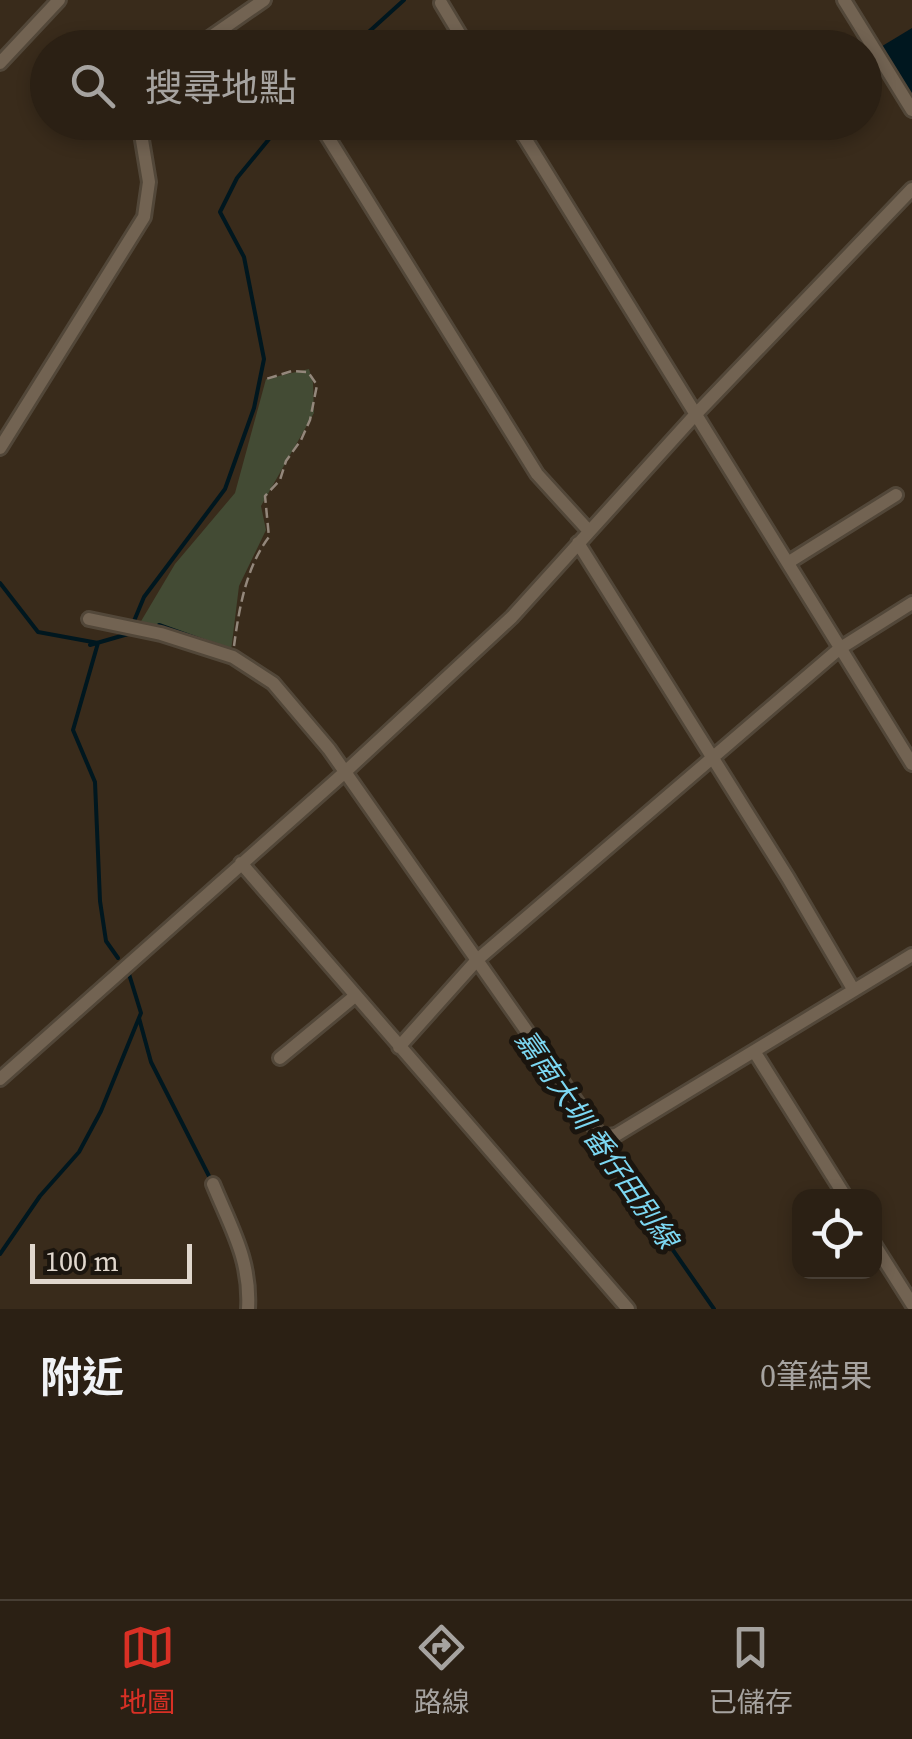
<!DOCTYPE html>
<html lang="zh-TW">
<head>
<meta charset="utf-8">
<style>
	:root { --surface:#2b2014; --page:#372d22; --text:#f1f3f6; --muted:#a6a3a0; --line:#473e34; --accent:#d93025 }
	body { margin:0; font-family:"Source Serif 4","Noto Sans TC",serif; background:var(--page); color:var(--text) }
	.controls { position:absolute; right:30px; bottom:30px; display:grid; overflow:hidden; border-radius:20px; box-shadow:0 5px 15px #0003 }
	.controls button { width:90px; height:90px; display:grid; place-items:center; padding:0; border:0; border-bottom:2px solid var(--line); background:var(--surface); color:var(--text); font:50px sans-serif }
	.scale { position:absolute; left:30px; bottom:25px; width:162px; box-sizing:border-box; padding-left:10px; border:5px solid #e0d7cd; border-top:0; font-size:28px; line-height:35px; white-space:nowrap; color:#e0d7cd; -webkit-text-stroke:8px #1b150e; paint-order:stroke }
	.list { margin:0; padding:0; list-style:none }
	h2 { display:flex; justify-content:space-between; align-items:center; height:130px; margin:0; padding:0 40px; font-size:42px }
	h2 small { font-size:32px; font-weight:400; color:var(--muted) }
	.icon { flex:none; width:55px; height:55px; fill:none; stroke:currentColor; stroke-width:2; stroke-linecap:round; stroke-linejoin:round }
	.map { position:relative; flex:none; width:912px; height:1309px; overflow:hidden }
	.search { position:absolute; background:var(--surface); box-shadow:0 5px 15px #0003; left:30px; right:30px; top:30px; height:110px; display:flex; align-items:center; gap:25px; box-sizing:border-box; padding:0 35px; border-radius:55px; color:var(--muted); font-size:38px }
	.sheet { height:290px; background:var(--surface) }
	nav { display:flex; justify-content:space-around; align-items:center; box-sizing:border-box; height:140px; border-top:2px solid var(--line); background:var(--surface); font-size:28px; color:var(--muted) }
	nav a { display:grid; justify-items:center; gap:5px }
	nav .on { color:var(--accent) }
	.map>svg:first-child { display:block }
</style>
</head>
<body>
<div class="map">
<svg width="912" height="1309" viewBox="0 0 912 1309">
	<rect width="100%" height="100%" fill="#392b1b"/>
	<path fill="#434b34" d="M309,369L313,383L314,413L261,506L266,530L239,586L231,651L137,628L175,564L235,493L266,379Z"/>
	<path fill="#00171f" d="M912,28V116L874,51Z"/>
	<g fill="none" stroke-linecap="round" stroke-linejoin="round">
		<path stroke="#00171f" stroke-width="4" d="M351,48L404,0
			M0,583L38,632L98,643
			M134,621L144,597L225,489L254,408L264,359L244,257L220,212L237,178L283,122
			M159,625L226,649
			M98,643L73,730L95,782L100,901L106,941L118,958
			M90,645L128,634
			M139,1018L151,1062L212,1182
			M597,1141L714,1309
			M0,1254L40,1196L79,1152L101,1111L141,1013L129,974"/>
		<g stroke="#524739" stroke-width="18">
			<path id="minor" d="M844,0L912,110
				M441,3L468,48
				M195,48L264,0
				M0,63L59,0
				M515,122L912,764
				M321,126L537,474L588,530
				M0,448L144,217L149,182L139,122
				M578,543L788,878L853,989
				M789,562L896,495
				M89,619L161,634L233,657L273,683L329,749L601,1137L616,1135L912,955
				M241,863L628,1309
				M399,1047L477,960L839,649L912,603
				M754,1051L845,1196
				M280,1058L355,996
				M0,1079L344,773L512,617L695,415L912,189
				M213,1184C231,1228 251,1260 248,1309
				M874,1244L912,1304"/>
		</g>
		<path stroke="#93877b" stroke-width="2.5" stroke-dasharray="10 5" stroke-linecap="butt" d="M234,646C239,609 246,567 269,537L265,496L280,480L286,461L301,440L310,420L317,385L308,372L292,371L266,379"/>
		<use href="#minor" stroke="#726352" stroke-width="12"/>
	</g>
	<g text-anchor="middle" stroke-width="10" stroke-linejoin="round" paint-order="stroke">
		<g font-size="28" font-style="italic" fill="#7cd7f2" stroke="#1b150e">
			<text transform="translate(597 1139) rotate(55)" y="10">嘉南大圳 番仔田別線</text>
		</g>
	</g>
</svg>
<div class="controls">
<button><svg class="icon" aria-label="locate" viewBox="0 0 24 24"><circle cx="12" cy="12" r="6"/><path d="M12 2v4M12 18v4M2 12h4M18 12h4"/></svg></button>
</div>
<div class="scale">100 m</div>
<div class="search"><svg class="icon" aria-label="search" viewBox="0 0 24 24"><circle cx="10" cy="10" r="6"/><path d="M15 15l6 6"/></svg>搜尋地點</div>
</div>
<section class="sheet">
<h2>附近<small>0筆結果</small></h2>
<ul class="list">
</ul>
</section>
<nav>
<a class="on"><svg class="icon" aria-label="map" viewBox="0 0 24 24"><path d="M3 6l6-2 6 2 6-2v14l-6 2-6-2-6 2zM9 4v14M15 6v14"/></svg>地圖</a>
<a><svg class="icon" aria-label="directions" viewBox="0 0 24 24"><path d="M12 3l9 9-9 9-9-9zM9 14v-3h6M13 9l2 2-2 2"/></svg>路線</a>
<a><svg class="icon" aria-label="saved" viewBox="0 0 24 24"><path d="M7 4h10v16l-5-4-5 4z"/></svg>已儲存</a>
</nav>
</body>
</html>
